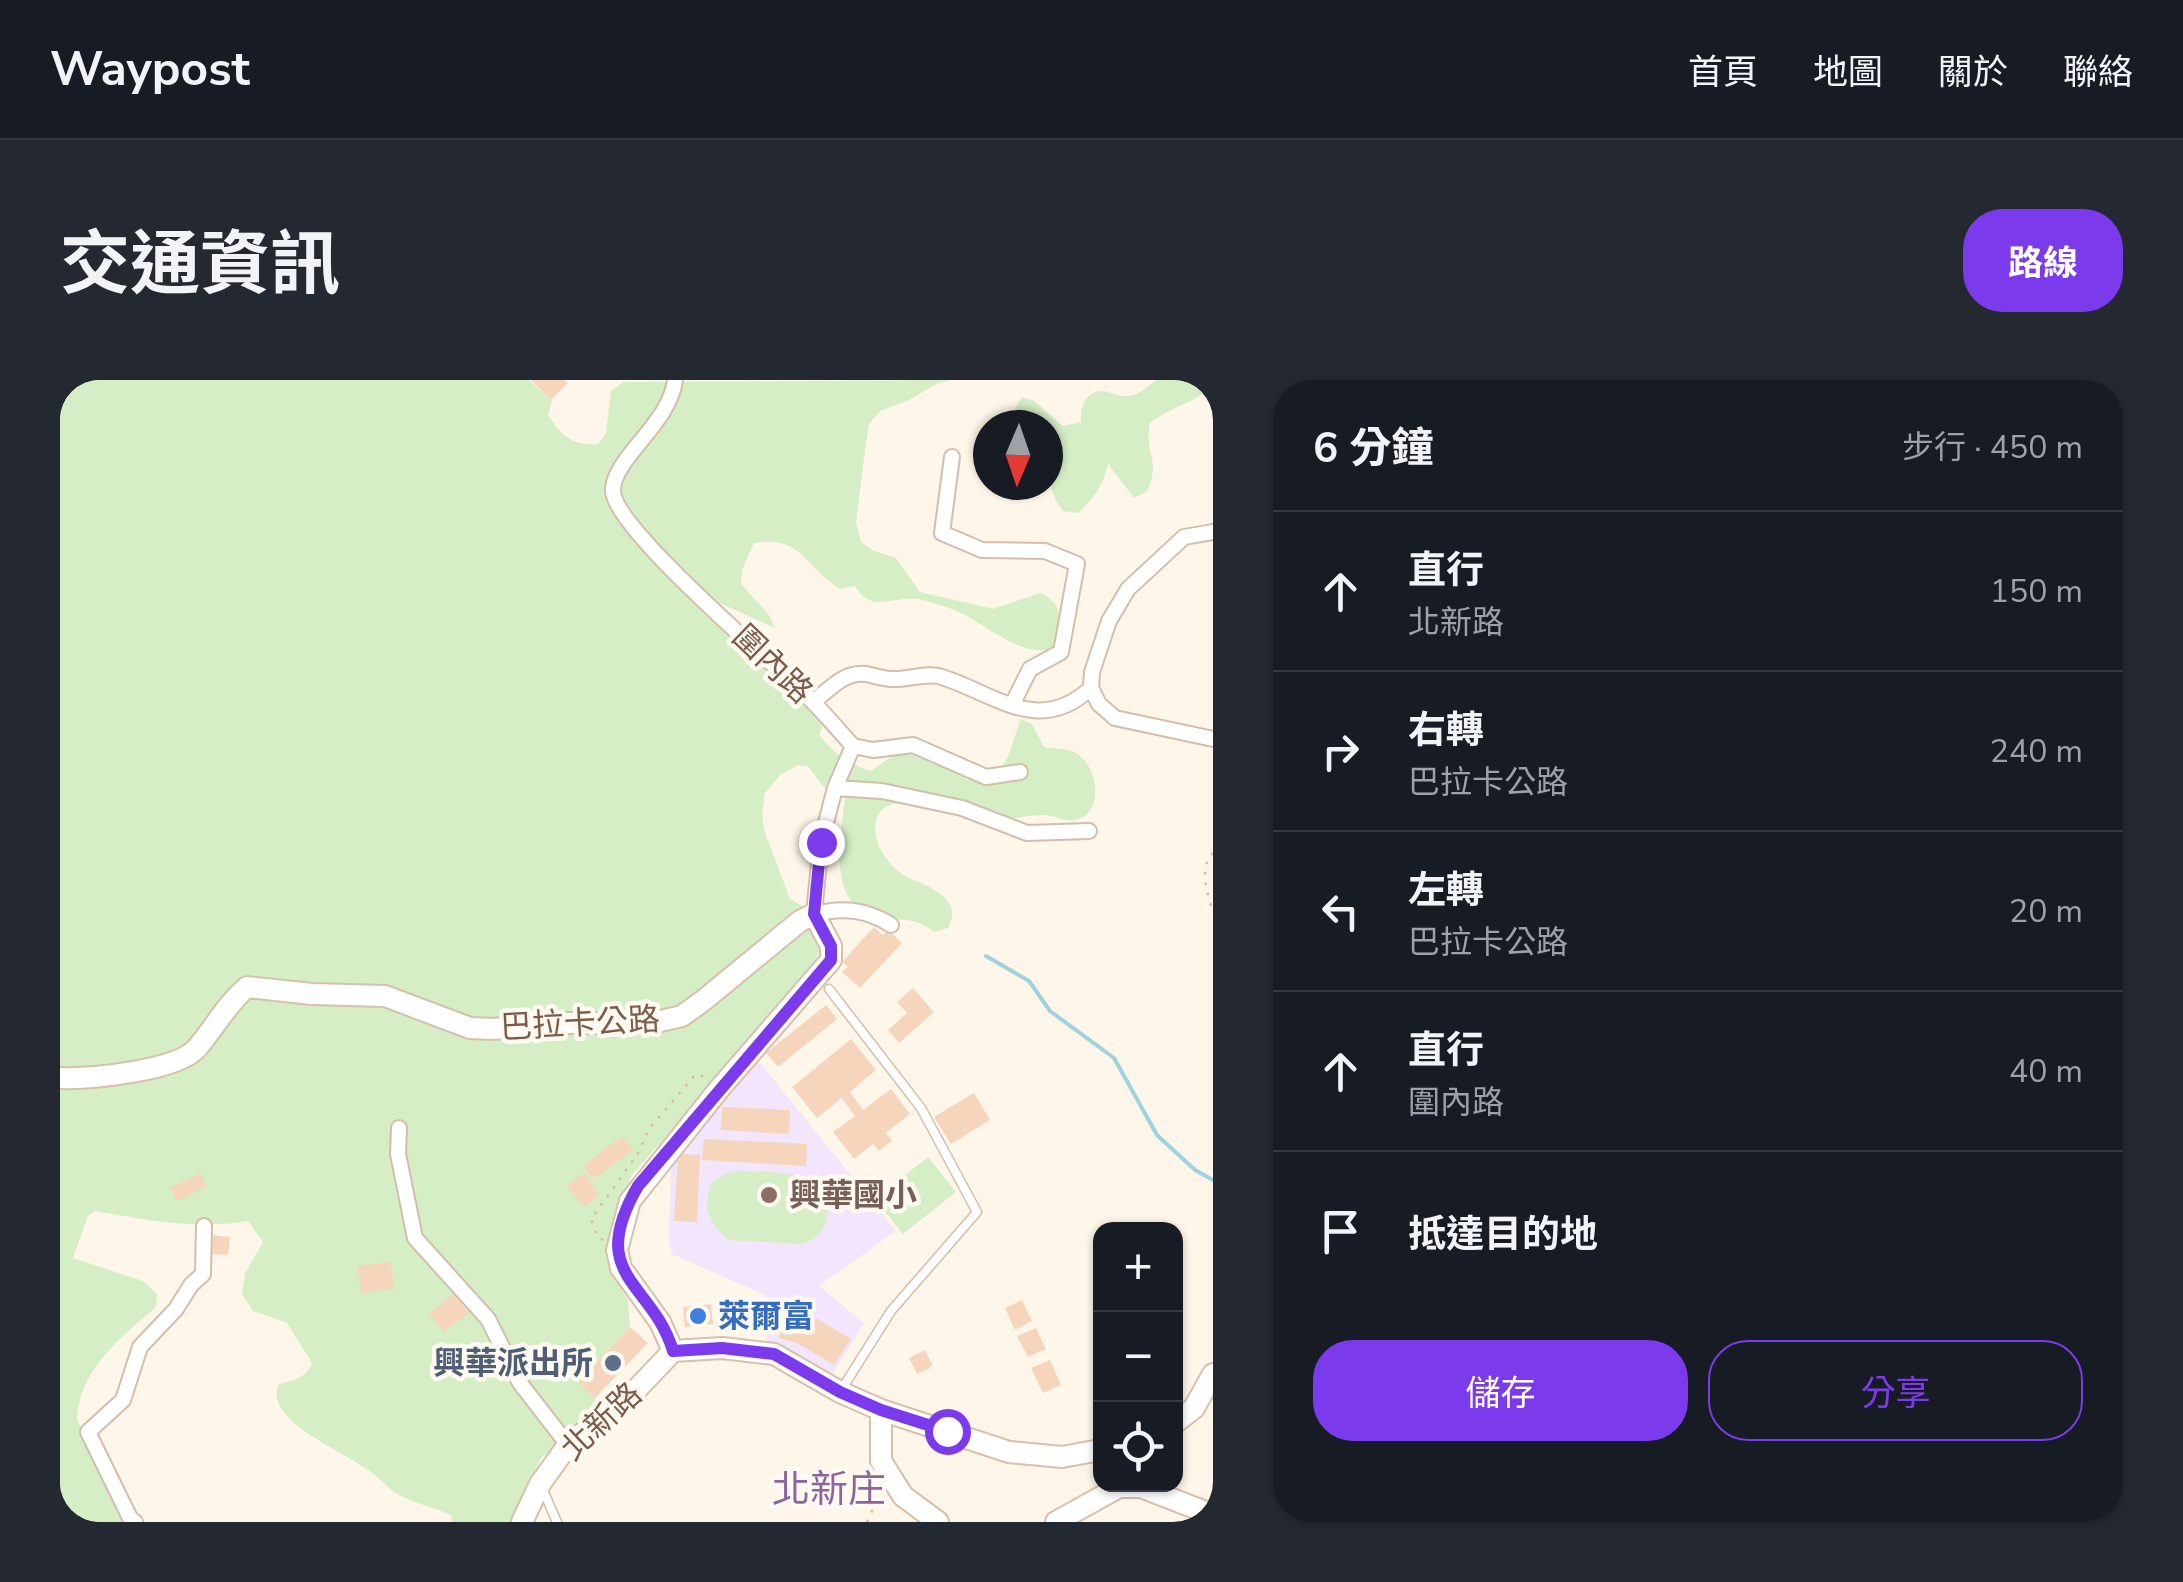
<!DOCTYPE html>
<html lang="zh-TW">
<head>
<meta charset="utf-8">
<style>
	:root { --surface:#171b24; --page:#242831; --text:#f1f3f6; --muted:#9ea1a6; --line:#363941; --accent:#7c3aed }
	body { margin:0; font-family:"Nunito Sans","Noto Sans TC",sans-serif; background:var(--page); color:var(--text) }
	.controls { position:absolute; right:30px; bottom:30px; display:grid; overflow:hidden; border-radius:20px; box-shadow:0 2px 8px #0004 }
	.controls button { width:90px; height:90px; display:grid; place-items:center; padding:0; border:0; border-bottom:2px solid var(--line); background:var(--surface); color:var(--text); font:50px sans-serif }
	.compass { position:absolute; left:913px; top:30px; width:90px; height:90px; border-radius:50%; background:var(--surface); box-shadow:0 2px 8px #0004; rotate:182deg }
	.stop { position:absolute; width:30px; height:30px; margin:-22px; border:8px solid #7c3aed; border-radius:50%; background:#fff }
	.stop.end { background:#7c3aed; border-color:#fff; box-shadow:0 2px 10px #0008 }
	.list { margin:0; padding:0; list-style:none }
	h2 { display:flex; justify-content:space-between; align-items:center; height:130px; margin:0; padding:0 40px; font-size:42px }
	h2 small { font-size:32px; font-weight:400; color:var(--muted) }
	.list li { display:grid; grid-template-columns:65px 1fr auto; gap:30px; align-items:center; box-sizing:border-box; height:160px; padding:0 40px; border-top:2px solid var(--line) }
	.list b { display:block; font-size:38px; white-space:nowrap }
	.list p { margin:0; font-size:32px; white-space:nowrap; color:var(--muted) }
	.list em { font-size:32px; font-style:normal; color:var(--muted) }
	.actions { display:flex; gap:20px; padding:30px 40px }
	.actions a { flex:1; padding:22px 0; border:2px solid var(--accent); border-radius:40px; text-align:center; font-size:35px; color:var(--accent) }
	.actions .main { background:var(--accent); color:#fff }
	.icon { flex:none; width:55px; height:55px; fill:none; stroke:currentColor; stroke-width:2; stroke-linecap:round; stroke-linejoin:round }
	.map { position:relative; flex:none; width:1153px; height:1142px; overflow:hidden; border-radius:40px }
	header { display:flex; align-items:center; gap:60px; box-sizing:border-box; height:140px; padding:0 50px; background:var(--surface); border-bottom:2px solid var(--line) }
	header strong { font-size:48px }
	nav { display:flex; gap:55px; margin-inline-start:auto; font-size:35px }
	.intro { display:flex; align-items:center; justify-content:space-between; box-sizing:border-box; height:240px; padding:0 60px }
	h1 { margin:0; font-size:70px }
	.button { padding:25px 45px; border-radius:40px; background:var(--accent); color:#fff; font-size:35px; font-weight:700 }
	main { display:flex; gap:60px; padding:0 60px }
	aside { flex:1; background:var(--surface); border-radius:40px; box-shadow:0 2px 8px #0004 }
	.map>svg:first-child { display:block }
</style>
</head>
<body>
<header>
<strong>Waypost</strong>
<nav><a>首頁</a><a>地圖</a><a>關於</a><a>聯絡</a></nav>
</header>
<div class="intro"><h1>交通資訊</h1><a class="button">路線</a></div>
<main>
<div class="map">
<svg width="1153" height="1142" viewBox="0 0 1153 1142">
	<rect width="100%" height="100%" fill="#fef6e8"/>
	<path fill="#f3e5fb" d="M697,679L836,851L759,906L804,943L770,998L707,967L705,915L612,874L609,859L611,779Z"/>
	<path fill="#d5eec5" d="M0,0H469L492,21L488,35C502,56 512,66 538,64L546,53L551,11L563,2L891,0L876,4L849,20L820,31L809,44L805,70L796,142L801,162L812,170L836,178L860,212L933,229L980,213C1006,224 1001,245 996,268C957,280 925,240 889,228C879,225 869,221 858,219C831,215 812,235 795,206L780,209C745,188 741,154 694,163L682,190L681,204L709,235L715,248L649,218L638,225L660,238L771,329L759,355C772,372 791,385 810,391C818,387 824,381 831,377C858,361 889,382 907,400C951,398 948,371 961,339L972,344L984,367C993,369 1006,368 1014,372C1038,383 1046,434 1015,440C1004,442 995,436 985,435C969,434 954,440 938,440C906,439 871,426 839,422C827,426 819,428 816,441C811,461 828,485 844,495C860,504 880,508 890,525C895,534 891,540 888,548L874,552C855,537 845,541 823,538C764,530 781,458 785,418C767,417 759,400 748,386L738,385L720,395L705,413L702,434L704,450L730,519L746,528L759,571L751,592L572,795L558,829L553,895L568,920L570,947L518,1002L545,1027L481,1078L452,1142H392L391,1135C374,1127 355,1124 339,1115C328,1109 319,1097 308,1090C285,1072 201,1039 219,1004C234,1000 246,998 252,983L227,943L193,931L182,914L185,894L203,862L188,841C135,850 87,840 35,831L28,836L13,878L83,901L97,914L96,927C61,957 19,990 17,1039L65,1142H0Z
		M1096,0H1153V6C1140,20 1110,27 1090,43C1083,72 1102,79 1087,111L1074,118L1048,84C1043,106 1034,118 1018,133L1003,131C983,106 988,75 988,45H964L955,28L962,17L974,21L1003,46L1021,42C1020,29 1024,12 1041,11C1049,11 1058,17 1067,16C1079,16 1086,7 1096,0Z
		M868,777L896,812L843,854L815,819Z
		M672,791C704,793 775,785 767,836C765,850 756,860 742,864L669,860C649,842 640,826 653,801Z"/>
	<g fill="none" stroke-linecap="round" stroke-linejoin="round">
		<path stroke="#9fd3dd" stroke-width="4" d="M926,576L969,601L990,631L1054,678L1097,755L1135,790L1153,800"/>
	</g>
	<path fill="#f6d5bd" d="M471,0H505L508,3L491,20Z
		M814,547L823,555L828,550L842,563L800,608L782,592L788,587L782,582Z
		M853,608L874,632L839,663L828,650L847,633L837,622Z
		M766,625L777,639L718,687L706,673Z
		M791,659L816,690L790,712L803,730L831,709L850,734L826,753L832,761L819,771L813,764L794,779L773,752L795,736L782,718L757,738L732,707Z
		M914,713L930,740L891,764L874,737Z
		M662,727L730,730L729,754L661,750Z
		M562,756L573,770L534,799L523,786Z
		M644,759L747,764L746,786L642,780Z
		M618,774L640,775L637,842L614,841Z
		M140,793L147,806L117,821L110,808Z
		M524,793L540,815L523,827L507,805Z
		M153,855L170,857L168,875L152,874Z
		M331,882L334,909L301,913L297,886Z
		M394,914L409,933L384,952L369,933Z
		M962,920L972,941L955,950L945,928Z
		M651,924L653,944L625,947L623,927Z
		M746,932L791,959L774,985L737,963L719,958L724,933L744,939Z
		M570,947L588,963L535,1018L518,1002Z
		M976,948L986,969L968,977L957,956Z
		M865,970L873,986L857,994L849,978Z
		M990,980L1001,1005L983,1013L971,988Z"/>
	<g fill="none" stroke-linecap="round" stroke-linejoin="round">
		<g stroke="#d3beac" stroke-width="11">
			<path id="lane" d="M769,609L861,728L917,832L831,931L780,1012
				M482,1108L497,1142"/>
		</g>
		<g stroke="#d3beac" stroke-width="18">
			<path id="street" d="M615,0C610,44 552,79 553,111C554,149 718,287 752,321C766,335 779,351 793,366L775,408L761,462L754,534C783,527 806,529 831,545
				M892,77L882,153L922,170L985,171L1017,184L1001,272L970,289L952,325
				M1153,152L1124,157L1068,209L1049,241L1032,292L1031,308L1039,324L1055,338L1153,359
				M753,322C769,310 784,291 806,294C816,296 826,300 836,299C851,299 868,292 882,297C937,315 979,356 1031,308
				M793,366L813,370L853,365L926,397L960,392
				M775,408L822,411L902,428L967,453L1029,451
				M339,748L338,774L355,858L428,939L460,1003L508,1065
				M75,1142L70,1138L28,1052L63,1020L80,967L116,929L131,905L143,894L144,846"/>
		</g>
		<g stroke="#d8c0ac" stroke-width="24">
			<path id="secondary" d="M0,698C30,699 117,691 137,668C155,647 166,625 187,607L252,614L325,616L410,648L433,649L500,643H592L622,636L644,620L740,541L754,534L771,566V580L660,708L570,821L557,870L561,888L600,942L613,971
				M821,1030V1081L843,1116L878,1142
				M1116,1042L1134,1028L1153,994
				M462,1142L480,1104L508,1065L574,1012L613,971L662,968L714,974L780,1012L821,1030L949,1072L1002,1077L1040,1070
				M996,1142L1059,1107H1081L1153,1135"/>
		</g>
		<path stroke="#dcb89f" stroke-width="2.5" stroke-dasharray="2.5 8" stroke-linecap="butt" d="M1153,473C1138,489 1148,514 1153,533
			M543,860L537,856L531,839L577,775L589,749L636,694L647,698
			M807,1142L820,1114"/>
		<use href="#lane" stroke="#fff" stroke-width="8"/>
		<use href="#street" stroke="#fff" stroke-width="14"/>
		<use href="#secondary" stroke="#fff" stroke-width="20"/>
	</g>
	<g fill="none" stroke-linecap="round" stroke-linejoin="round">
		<path stroke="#7c3aed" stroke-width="12" d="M761,462L754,534L771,566V580L578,806C525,897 592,901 613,971L662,968L714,974L780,1012L821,1030L887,1051"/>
	</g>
	<circle fill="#8d6e63" stroke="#fffaf1" stroke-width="4" cx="709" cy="815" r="10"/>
	<circle fill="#3f7fe0" stroke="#fffaf1" stroke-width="4" cx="638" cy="936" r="10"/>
	<circle fill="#5c6f8a" stroke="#fffaf1" stroke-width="4" cx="553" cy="983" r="10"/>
	<g text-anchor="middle" stroke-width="9" stroke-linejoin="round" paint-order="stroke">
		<g font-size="32" fill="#7c5c49" stroke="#fffaf1">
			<text transform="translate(713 284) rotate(44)" y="11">圍內路</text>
			<text transform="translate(520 643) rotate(-3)" y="11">巴拉卡公路</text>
			<text transform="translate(541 1041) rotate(-43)" y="11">北新路</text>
		</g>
		<g font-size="32" font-weight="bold" fill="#785e54" stroke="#fffaf1" text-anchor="start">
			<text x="729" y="826">興華國小</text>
		</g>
		<g font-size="32" font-weight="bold" fill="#366cbe" stroke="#fffaf1" text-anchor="start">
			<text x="658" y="947">萊爾富</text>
		</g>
		<g font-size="32" font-weight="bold" fill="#4e5e75" stroke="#fffaf1" text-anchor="end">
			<text x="533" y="994">興華派出所</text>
		</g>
		<g font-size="38" fill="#8c659f" stroke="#fffaf1">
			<text x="769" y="1122">北新庄</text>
		</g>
	</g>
</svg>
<div class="controls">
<button>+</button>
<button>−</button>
<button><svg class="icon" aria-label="locate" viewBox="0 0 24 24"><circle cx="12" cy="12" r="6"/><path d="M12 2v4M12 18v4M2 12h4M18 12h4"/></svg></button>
</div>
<svg class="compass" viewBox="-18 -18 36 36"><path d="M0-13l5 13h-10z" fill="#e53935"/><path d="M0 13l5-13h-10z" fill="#9ea1a6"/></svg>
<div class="stop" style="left:887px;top:1051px"></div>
<div class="stop end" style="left:761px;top:462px"></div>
</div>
<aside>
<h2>6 分鐘<small>步行 · 450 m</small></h2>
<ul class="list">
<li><svg class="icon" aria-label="ahead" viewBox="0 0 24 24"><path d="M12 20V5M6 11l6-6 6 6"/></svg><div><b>直行</b><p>北新路</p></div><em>150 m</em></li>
<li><svg class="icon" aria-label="right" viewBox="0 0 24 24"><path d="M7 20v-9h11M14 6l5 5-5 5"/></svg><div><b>右轉</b><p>巴拉卡公路</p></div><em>240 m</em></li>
<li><svg class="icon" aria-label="left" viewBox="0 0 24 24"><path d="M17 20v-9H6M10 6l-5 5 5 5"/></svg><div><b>左轉</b><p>巴拉卡公路</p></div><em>20 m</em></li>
<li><svg class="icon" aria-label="ahead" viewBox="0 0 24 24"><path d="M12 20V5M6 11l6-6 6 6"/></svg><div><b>直行</b><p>圍內路</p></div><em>40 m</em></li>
<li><svg class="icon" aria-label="arrive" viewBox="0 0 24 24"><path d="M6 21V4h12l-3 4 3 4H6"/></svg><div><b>抵達目的地</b></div></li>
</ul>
<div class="actions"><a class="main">儲存</a><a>分享</a></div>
</aside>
</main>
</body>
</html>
